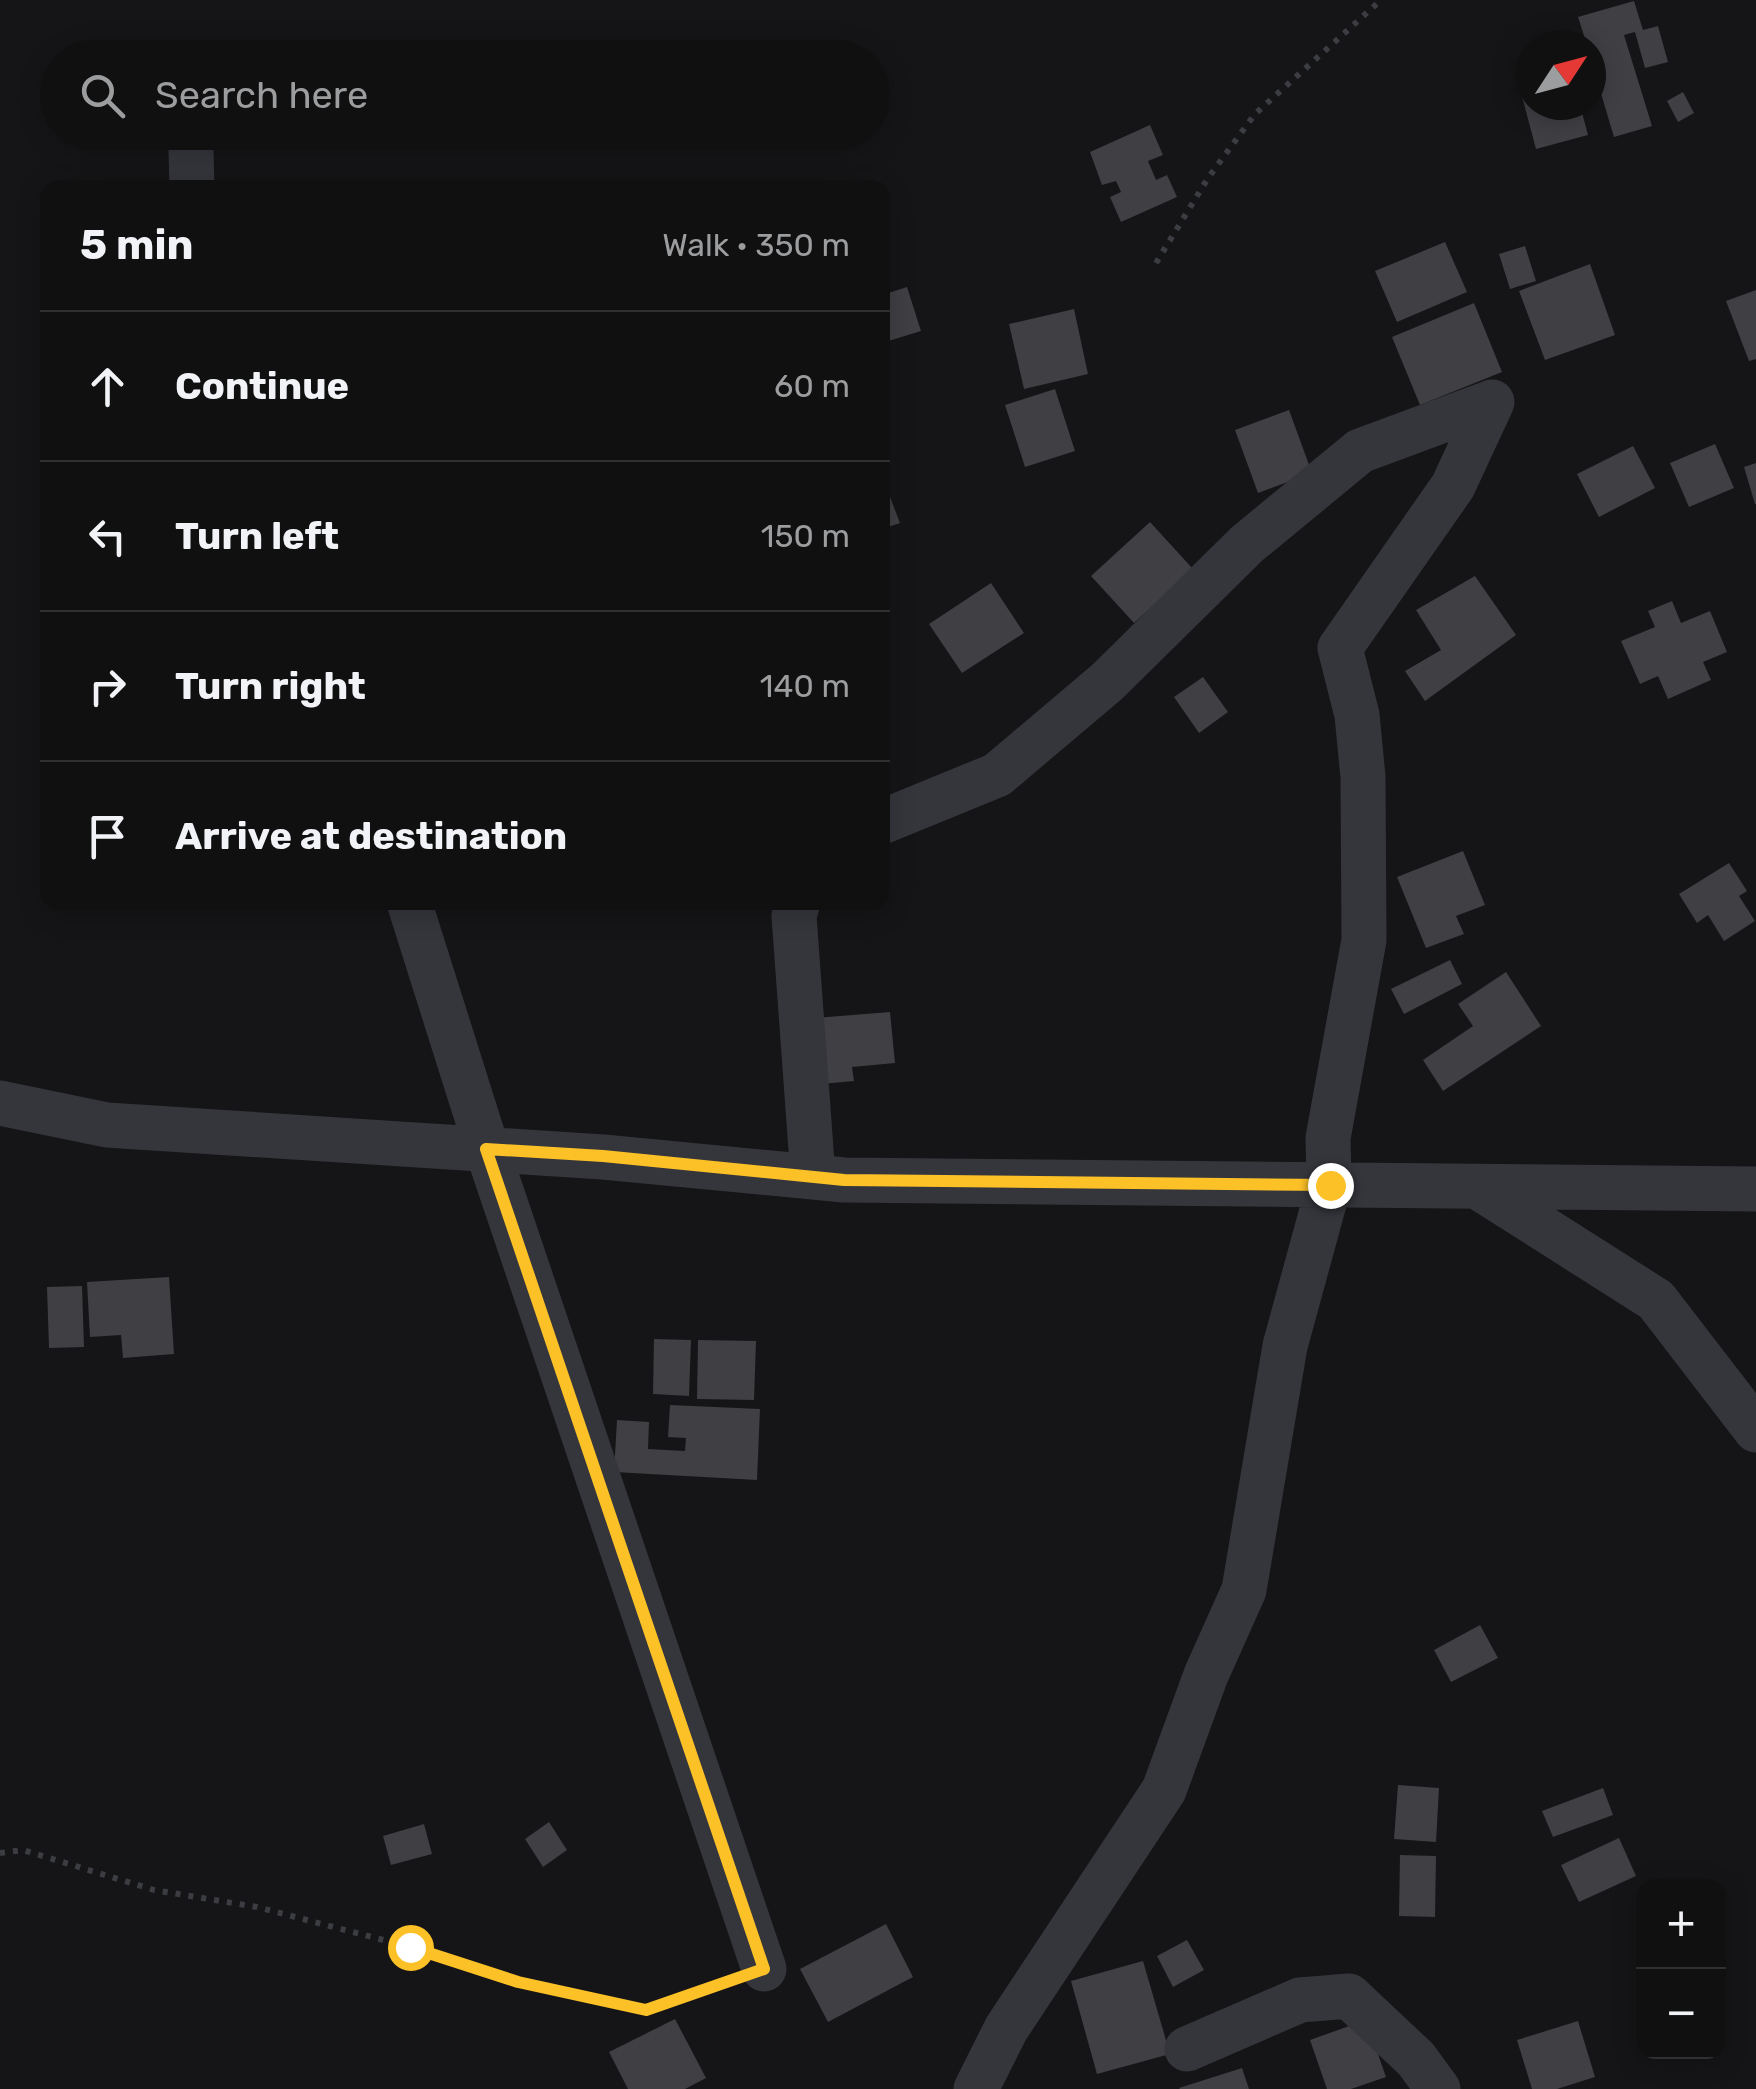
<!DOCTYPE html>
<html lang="en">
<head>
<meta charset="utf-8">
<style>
	:root { --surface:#101011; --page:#1e1e1f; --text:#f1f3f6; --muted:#9c9d9f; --line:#303031 }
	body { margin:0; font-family:Rubik,sans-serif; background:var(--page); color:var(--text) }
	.controls { position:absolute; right:30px; bottom:30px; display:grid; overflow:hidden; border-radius:20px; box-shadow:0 5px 25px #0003 }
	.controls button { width:90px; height:90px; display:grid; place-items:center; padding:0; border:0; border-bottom:2px solid var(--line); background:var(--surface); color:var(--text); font:50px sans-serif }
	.compass { position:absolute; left:1516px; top:30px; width:90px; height:90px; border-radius:50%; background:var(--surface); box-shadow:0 5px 25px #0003; rotate:54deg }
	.stop { position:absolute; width:30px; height:30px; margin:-22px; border:8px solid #fcc127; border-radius:50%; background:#fff }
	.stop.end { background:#fcc127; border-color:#fff; box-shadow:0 2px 10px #0008 }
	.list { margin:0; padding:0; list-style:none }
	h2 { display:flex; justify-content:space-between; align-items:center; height:130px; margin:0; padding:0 40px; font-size:42px }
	h2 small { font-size:32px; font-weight:400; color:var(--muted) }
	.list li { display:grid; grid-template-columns:65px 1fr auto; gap:30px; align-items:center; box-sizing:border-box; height:150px; padding:0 40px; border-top:2px solid var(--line) }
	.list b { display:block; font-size:38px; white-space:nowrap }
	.list em { font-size:32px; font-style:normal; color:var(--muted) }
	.icon { flex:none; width:55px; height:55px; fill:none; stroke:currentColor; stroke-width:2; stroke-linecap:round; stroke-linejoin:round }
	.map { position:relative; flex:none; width:1756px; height:2089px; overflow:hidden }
	.search { position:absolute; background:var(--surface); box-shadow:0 5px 25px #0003; left:40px; top:40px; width:850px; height:110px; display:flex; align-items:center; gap:25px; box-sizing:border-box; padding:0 35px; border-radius:55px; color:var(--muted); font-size:38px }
	.panel { position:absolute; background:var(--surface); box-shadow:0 5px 25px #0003; left:40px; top:180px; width:850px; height:730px; border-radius:20px }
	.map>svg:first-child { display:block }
</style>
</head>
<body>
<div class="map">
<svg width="1756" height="2089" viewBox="0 0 1756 2089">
	<rect width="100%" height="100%" fill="#151517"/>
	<path fill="#3f3f44" d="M1634,1L1643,30L1658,26L1668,62L1645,68L1635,32L1624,35L1652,126L1614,137L1591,60V45H1587L1578,17Z
		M1531,78V105H1580L1588,135L1536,149L1518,81Z
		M1683,92L1694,113L1678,122L1667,101Z
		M1150,125L1163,155L1148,161L1156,180L1167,175L1177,197L1121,222L1110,197L1121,192L1116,181L1102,185L1090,152Z
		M1445,242L1467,292L1397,322L1375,271Z
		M1525,246L1536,281L1510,289L1499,254Z
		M1590,264L1615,335L1545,360L1519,291Z
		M907,287L921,331L882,343V295Z
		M1756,290V359L1749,361L1726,301Z
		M1474,303L1502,372L1420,405L1392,337Z
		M1074,309L1088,374L1024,389L1009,324Z
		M1055,389L1075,451L1025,467L1005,405Z
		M1289,410L1312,473L1258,493L1235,430Z
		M1715,444L1734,488L1689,507L1670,463Z
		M1633,446L1655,488L1599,517L1577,474Z
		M1756,463V504H1755L1744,467Z
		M882,476L900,523L882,529Z
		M1150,522L1193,569L1134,623L1091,576Z
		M1475,576L1516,635L1425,701L1405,671L1441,650L1416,610Z
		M991,583L1024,633L962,673L929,624Z
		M1672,601L1681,623L1710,611L1727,652L1703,662L1711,680L1668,699L1658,676L1640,684L1621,641L1655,627L1648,611Z
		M1203,677L1228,712L1199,733L1174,697Z
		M1463,851L1485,905L1456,916L1464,934L1426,948L1397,877Z
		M1729,863L1747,891L1739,896L1755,921L1724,941L1708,915L1697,923L1679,894Z
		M1450,960L1462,984L1404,1014L1391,989Z
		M1506,972L1541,1026L1443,1091L1423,1060L1473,1026L1458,1004Z
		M890,1012L895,1063L852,1067L854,1081L821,1084L815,1018Z
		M169,1277L174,1354L123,1358L121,1335L90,1337L87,1282Z
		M82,1286L84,1347L49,1348L47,1287Z
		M654,1339L691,1340L689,1396L653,1394Z
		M698,1340L756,1341L754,1400L697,1399Z
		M670,1405L760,1409L757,1480L614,1472L617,1420L649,1422L648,1449L685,1451L686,1438L668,1437Z
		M1480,1625L1498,1658L1451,1682L1434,1650Z
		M1398,1785L1439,1788L1436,1842L1394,1839Z
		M1603,1788L1613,1815L1553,1837L1542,1811Z
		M549,1822L567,1850L543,1867L525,1839Z
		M424,1824L432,1854L391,1865L383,1836Z
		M1619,1838L1636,1876L1579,1902L1561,1865Z
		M1400,1855L1436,1856L1435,1917L1399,1916Z
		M886,1924L913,1977L828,2022L800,1969Z
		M1187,1940L1204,1970L1173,1987L1157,1956Z
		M1143,1961L1170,2054L1097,2074L1071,1981Z
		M675,2019L706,2078L685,2089H628L609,2052Z
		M1366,2020L1386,2077L1351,2089H1327L1310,2040Z
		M1578,2021L1595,2077L1557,2089H1532L1517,2040Z
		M1242,2068L1249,2089H1180L1179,2088Z"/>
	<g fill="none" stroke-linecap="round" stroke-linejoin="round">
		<path stroke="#3b3d43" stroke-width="6" stroke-dasharray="5 8" stroke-linecap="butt" d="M1156,263L1208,178L1255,114L1381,0
			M0,1853L23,1850L154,1890L257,1907L410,1947L519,1982L646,2010L727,1982"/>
		<path stroke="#35363c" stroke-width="45" d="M191,151L192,188
			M882,822L997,775L1107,682L1247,544L1360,451L1492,402
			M409,902L487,1149L764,1969
			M798,902L794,916L813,1177
			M0,1103L107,1125L603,1157L844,1180L1756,1189
			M1478,1187L1656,1300L1756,1430
			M1187,2049L1300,2000L1349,1996L1416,2059L1438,2089
			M976,2089L1006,2029L1164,1790L1206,1675L1244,1590L1285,1346L1329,1185L1328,1138L1364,940L1363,777L1357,715L1340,648L1453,486L1492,402"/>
	</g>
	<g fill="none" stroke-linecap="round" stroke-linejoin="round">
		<path stroke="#fcc127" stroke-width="12" d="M410,1947L518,1982L646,2010L764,1969L486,1149L603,1156L844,1180L1330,1185"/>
	</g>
</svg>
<div class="controls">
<button>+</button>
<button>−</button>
</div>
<svg class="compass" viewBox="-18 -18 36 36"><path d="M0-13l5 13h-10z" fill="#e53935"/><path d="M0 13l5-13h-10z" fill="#9c9d9f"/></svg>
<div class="stop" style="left:410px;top:1947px"></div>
<div class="stop end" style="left:1330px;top:1185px"></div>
<div class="search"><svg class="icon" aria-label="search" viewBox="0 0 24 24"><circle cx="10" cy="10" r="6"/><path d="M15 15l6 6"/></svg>Search here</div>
<section class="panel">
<h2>5 min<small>Walk · 350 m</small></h2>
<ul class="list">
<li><svg class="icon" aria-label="ahead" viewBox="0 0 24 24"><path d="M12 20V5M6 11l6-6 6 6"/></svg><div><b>Continue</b></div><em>60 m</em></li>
<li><svg class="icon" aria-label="left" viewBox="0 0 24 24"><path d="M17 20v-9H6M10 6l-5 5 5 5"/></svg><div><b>Turn left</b></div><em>150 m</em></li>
<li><svg class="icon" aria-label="right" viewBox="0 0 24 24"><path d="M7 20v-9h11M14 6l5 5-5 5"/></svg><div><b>Turn right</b></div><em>140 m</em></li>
<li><svg class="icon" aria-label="arrive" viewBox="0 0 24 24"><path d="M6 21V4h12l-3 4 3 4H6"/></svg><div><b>Arrive at destination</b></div></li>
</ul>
</section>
</div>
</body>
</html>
